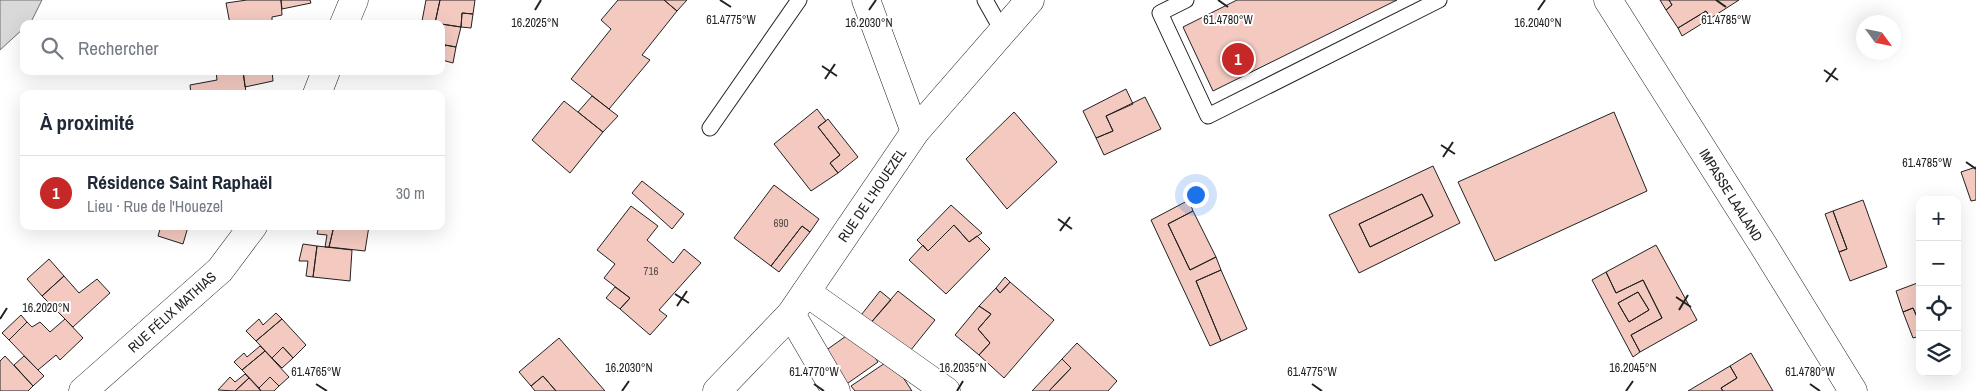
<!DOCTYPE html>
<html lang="fr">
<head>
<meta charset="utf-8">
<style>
	:root { --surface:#fff; --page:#f6f6f7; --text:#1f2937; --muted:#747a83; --line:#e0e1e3; --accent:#c62828 }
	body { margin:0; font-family:"Archivo Narrow",sans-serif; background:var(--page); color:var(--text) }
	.controls { position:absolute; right:15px; bottom:15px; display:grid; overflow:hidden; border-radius:10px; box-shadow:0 5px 20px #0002 }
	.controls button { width:45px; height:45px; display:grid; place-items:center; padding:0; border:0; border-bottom:1px solid var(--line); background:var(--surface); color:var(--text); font:25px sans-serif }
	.compass { position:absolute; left:1856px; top:15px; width:45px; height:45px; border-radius:50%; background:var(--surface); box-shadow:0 5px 20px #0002; rotate:123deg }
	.you { position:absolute; left:1195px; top:194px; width:18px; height:18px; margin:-12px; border:4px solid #fff; border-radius:50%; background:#1a73e8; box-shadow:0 0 0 8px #1a73e833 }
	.badge { display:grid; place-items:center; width:32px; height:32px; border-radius:50%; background:var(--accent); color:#fff; font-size:16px; font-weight:700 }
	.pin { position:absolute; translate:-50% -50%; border:2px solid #fff; box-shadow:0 1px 5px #0006 }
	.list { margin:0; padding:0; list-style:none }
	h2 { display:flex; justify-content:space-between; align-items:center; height:65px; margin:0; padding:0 20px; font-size:21px }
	h2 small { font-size:16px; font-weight:400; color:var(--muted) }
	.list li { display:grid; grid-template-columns:32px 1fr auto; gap:15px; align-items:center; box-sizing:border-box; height:75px; padding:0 20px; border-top:1px solid var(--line) }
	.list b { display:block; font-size:19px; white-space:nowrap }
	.list p { margin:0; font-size:16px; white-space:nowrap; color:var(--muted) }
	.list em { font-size:16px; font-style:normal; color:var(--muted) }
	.icon { flex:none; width:28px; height:28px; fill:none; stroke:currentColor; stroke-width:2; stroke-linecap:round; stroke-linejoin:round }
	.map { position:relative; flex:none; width:1976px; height:391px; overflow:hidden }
	.search { position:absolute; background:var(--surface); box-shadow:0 5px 20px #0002; left:20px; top:20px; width:425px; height:55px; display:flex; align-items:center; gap:12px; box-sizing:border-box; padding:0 18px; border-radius:10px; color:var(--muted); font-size:19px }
	.panel { position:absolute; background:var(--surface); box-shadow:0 5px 20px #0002; left:20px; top:90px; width:425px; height:140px; border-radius:10px }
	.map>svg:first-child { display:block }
</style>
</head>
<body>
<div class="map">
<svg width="1976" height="391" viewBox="0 0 1976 391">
	<rect width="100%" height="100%" fill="#fff"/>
	<path fill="#d9d9d9" stroke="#6f6f6f" d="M0,0H42L31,22L24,24V28L0,50Z"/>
	<path fill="#f3c9c0" stroke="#222" fill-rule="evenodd" d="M247,0H281L282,15L272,17V24H230L226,3Z
		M281,0H310L311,3L282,9Z
		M426,0H440L435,23L422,21Z
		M440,0H475L473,14L462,13L461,27L435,23Z
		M618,0H664L677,11L642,55L650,60L609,109L571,79L611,29L601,20Z
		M664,0H687L677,11Z
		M1237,0H1397L1213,91L1183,27Z
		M1660,0H1669L1672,5L1666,10Z
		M1669,0H1739L1711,18L1706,11L1678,28L1666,10L1672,5Z
		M1706,11L1711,18L1682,36L1678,28Z
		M462,13L473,14L471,28L461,27Z
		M441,24L461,27L456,47L445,45L442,60Z
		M445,45L456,47L453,63L442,60Z
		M216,71H243L246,92L236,94H191L190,85L217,80Z
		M243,71H272L273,81L245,87Z
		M1126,89L1133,104L1106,116L1113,131L1096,138L1083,111Z
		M592,96L618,116L603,132L578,112Z
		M1145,97L1161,129L1104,155L1096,138L1113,131L1106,116Z
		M564,101L603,132L570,173L532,140Z
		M817,109L826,121L818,127L840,155L830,163L838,173L811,191L774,144Z
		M1014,112L1057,162L1007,209L966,159Z
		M1614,112L1647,191L1495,261L1458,182Z
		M828,119L858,157L838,173L830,163L840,155L818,127Z
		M1433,166L1460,223L1359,273L1329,215ZM1422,194L1433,216L1370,247L1359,224Z
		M1976,167V200L1971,201L1961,172Z
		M642,181L684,214L672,229L632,193Z
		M774,185L819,219L810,232L802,226L771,266L734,238Z
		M1422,194L1433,216L1370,247L1359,224Z
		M1189,200L1193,211L1168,224L1190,270L1216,257L1221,270L1196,281L1221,341L1210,346L1151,220Z
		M1863,200L1887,267L1850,281L1839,252L1847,249L1833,211Z
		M951,205L982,233L969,242L954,225L928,251L917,240Z
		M631,206L658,226L647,240L673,263L684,249L701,263L659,310L667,316L650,335L620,309L630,298L604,278L615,264L597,250Z
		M1193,211L1216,257L1190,270L1168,224Z
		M1833,211L1847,249L1839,252L1825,214Z
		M954,225L969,242L977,236L990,249L946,294L909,260L923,245L928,251Z
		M161,226L188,227L183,244L158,236Z
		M319,226H334L329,247H325L327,235L317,234Z
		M334,226H369L365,251L329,247Z
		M802,226L810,232L779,272L771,266Z
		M303,244L317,246L313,277L306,276L308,261H299Z
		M1656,245L1697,320L1640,352L1631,335L1662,318L1643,280L1616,293L1606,272Z
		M317,246L352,250L350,281L313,277Z
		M49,259L64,276L42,296L27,279Z
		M1221,270L1247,329L1221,341L1196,281Z
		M1606,272L1616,293L1643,280L1662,318L1631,335L1640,352L1633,357L1592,280ZM1638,292L1649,310L1629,322L1618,303Z
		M64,276L79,293L97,279L110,293L73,327L42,296Z
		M1005,277L1010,282L1000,293L996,288Z
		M1010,282L1054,320L1004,378L979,355L990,343L978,329L991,314L979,306L996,288L1000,293Z
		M1920,282V322H1919L1913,308L1903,312L1896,291Z
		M615,287L630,298L620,309L606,298Z
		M880,291L891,300L868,326L858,319Z
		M898,291L935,320L906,356L868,326Z
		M1638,292L1649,310L1629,322L1618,303Z
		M979,306L991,314L978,329L990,343L979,355L955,335Z
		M1913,308L1920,322V336L1913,338L1903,312Z
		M276,313L282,319L256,341L246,331L259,319L263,325Z
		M21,315L27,322L9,340L2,333Z
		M65,319L83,338L60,360L56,355L38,370L9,340L27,322L32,327L40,322L50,332Z
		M282,319L306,345L293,358L283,347L272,358L256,341Z
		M856,329L878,362L841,388L818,356Z
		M559,338L605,391H556L543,376L531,386L519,372Z
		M1077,343L1117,381L1108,391H1049L1071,368L1062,359Z
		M260,346L265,351L242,370L234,362L244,353L247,357Z
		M283,347L293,358L282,368L272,358Z
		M265,351L289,377L279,386L270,377L259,388L242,370Z
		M1751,353L1773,391H1723L1721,388L1737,378L1730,366Z
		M5,356L33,386L28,391H0V361Z
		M24,356L44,376L33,386L14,365Z
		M891,359L912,391H855L851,386Z
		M1062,359L1071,368L1049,391H1032Z
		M1730,366L1737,378L1721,388L1723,391H1688Z
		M245,374L249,378L235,391L218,390L230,377L235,382Z
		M543,376L556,391H535L531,386Z
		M270,377L279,386L274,391H261L259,388Z
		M249,378L261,391H235Z"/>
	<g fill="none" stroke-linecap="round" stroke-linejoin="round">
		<g stroke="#222" stroke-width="17">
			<path id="service" d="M985,0L1003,32
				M1186,0L1160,13L1208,116L1439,0
				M710,128L799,0"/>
		</g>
		<g stroke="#222" stroke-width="29">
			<path id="minor" d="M866,0L915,132
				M1608,0L1765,248L1853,391
				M344,24L354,0
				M317,94L326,71
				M806,292L946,391
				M791,314L836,391
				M83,391L220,270L253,226"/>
		</g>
		<g stroke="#222" stroke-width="29">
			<path id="tertiary" d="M717,391L791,314L915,132L1030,0"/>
		</g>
		<use href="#service" stroke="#fff" stroke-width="15"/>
		<use href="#minor" stroke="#fff" stroke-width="28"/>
		<use href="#tertiary" stroke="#fff" stroke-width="28"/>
	</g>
	<path fill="none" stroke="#222" stroke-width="2" d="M720,0L731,7M1218,0L1228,7M1716,0L1726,7M535,10L541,0M869,10L876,0M1538,10L1545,0M822,66L837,76M1824,70L1838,80M825,79L835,64M1826,82L1836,68M1441,145L1455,154M1443,157L1453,142M1966,162L1976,169M1058,219L1072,229M1060,231L1070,217M675,294L689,303M1676,297L1691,307M677,306L687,291M1679,310L1688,295M0,319L7,308M316,384L327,391M814,384L824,391M1312,384L1322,391M1810,384L1820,391M622,391L629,381M957,391L963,381M1626,391L1633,381"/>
	<g text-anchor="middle" stroke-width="4" stroke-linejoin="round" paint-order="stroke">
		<g font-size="11" fill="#564c4a">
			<text x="781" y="227">690</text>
			<text x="651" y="275">716</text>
		</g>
		<g font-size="14" fill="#222" stroke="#fff">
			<text transform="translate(872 195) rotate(-56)" y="5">RUE DE L'HOUEZEL</text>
			<text transform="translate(1731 195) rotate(58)" y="5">IMPASSE LAALAND</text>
			<text transform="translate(172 312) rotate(-42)" y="5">RUE FÉLIX MATHIAS</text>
		</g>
	</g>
	<g font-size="12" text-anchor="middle" fill="#222" stroke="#fff" stroke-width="4" stroke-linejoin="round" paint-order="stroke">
		<text x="731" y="24">61.4775°W</text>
		<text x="1228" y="24">61.4780°W</text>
		<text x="1726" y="24">61.4785°W</text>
		<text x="535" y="27">16.2025°N</text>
		<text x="869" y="27">16.2030°N</text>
		<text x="1538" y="27">16.2040°N</text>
		<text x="1927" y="167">61.4785°W</text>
		<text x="46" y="312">16.2020°N</text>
		<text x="629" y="372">16.2030°N</text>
		<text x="963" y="372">16.2035°N</text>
		<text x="1633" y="372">16.2045°N</text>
		<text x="316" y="376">61.4765°W</text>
		<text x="814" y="376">61.4770°W</text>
		<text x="1312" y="376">61.4775°W</text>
		<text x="1810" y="376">61.4780°W</text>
	</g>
</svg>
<div class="controls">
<button>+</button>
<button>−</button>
<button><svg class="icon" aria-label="locate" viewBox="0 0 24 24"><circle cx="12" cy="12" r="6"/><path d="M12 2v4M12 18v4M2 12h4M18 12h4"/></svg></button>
<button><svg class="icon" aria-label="layers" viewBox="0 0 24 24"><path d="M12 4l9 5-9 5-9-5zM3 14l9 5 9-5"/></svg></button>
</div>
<svg class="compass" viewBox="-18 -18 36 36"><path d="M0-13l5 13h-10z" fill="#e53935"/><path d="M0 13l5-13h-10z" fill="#747a83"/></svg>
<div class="you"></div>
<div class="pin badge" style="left:1238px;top:59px">1</div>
<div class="search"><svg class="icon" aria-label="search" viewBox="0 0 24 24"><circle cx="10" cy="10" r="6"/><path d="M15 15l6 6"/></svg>Rechercher</div>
<section class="panel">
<h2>À proximité<small></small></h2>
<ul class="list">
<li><span class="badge">1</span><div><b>Résidence Saint Raphaël</b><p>Lieu · Rue de l'Houezel</p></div><em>30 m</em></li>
</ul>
</section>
</div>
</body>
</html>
